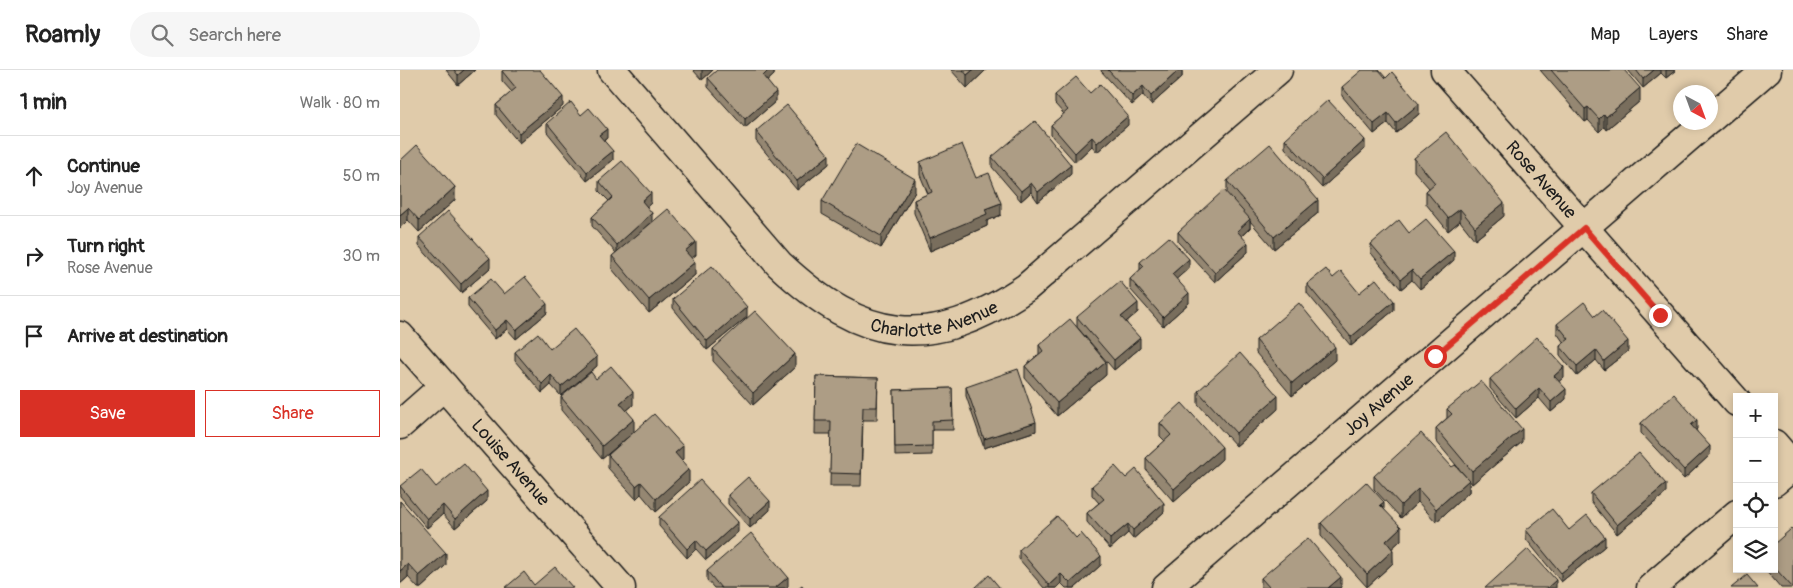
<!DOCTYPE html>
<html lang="en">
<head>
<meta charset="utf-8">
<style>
	:root { --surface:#fff; --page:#f6f6f6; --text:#222; --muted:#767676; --line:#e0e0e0; --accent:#d93025 }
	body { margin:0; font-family:Pangolin,sans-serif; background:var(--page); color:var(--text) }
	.controls { position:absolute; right:15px; bottom:15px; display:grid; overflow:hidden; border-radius:0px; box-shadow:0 2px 8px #0003 }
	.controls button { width:45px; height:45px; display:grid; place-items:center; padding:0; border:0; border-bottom:1px solid var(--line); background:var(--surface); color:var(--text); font:25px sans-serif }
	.compass { position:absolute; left:1273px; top:15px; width:45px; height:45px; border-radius:50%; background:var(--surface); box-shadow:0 2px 8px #0003; rotate:139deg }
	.stop { position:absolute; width:15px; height:15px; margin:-11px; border:4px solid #d93025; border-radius:50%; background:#fff }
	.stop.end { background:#d93025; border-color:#fff; box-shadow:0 1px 5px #0008 }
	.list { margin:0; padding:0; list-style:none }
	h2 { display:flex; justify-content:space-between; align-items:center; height:65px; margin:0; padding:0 20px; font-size:21px }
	h2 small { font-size:16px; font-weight:400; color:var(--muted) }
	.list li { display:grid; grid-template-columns:32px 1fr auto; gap:15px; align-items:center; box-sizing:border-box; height:80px; padding:0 20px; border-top:1px solid var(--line) }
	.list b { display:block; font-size:19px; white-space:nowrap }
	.list p { margin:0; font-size:16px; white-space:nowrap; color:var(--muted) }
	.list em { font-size:16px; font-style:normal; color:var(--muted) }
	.actions { display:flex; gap:10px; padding:15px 20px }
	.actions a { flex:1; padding:11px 0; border:1px solid var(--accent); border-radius:0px; text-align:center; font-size:18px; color:var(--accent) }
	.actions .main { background:var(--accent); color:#fff }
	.icon { flex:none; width:28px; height:28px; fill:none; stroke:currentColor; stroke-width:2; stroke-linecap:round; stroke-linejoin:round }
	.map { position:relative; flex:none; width:1393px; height:518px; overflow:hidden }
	header { display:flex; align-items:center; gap:30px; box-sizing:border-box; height:70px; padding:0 25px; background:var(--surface); border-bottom:1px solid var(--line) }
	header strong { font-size:24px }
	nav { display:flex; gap:28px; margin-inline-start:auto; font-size:18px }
	.search { width:350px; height:45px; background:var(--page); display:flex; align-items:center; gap:12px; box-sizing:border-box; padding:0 18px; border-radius:28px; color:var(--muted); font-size:19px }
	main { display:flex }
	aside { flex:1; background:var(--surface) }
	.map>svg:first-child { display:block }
</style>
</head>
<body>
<header>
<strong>Roamly</strong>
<div class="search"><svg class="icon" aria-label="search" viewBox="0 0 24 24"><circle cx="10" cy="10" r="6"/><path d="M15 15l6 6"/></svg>Search here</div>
<nav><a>Map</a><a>Layers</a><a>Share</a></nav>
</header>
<main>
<aside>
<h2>1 min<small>Walk · 80 m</small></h2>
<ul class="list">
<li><svg class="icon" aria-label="ahead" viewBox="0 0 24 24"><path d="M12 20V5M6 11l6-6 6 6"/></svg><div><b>Continue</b><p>Joy Avenue</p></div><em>50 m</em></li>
<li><svg class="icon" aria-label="right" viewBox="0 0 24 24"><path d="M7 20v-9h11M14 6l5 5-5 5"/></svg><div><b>Turn right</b><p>Rose Avenue</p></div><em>30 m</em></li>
<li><svg class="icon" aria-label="arrive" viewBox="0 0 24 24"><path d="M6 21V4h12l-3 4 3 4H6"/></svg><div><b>Arrive at destination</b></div></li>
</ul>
<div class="actions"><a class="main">Save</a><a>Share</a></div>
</aside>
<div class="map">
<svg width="1393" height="518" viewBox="0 0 1393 518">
	<rect width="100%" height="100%" fill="#e0cbaa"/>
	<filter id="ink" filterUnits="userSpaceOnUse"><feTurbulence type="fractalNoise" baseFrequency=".02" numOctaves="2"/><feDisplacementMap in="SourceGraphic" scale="10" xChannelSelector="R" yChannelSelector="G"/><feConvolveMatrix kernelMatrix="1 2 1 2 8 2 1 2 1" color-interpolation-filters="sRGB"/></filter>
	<g filter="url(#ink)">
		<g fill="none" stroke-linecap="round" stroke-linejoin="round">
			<g stroke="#1c1c1c" stroke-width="31">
				<g id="street">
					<path id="s1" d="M212,0L379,194C463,273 530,283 627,217L878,0"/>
					<path id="s2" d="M1045,0L1337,332"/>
					<path d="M1310,49L1367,0"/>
					<path id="s3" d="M0,266L221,518"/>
					<path d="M0,355L44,316"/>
					<path d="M1374,374L1393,396"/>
					<path d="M1374,412L1393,396"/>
					<path id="s4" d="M766,518L1306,52"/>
					<path d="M1251,518L1337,444"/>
				</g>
			</g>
			<use href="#street" stroke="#e0cbaa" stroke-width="28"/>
		</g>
		<path fill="#958772" stroke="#1c1c1c" d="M46,0H75L58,15Z
			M293,0H313L302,10Z
			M374,0V5L367,11L376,31L345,58L308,17V8Z
			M551,0H586L567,18Z
			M701,0H782V7L751,35L743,25L732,35L701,1Z
			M1140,0H1224L1240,31L1206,60L1204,57L1199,62L1188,50L1185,52Z
			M1228,0H1276L1266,8L1261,3L1243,18Z
			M102,1L163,36L119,73L96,45V35L112,22L102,11Z
			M942,17L1019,44L996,63L988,53L974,64L942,26Z
			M690,23L728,55L697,82L692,76L675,92L651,65V55L664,44L655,34V25Z
			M181,45L207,68L204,71L213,90L187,111L147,62V53Z
			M356,61L429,94L397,120L356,71Z
			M885,69L965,79L922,118L885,78Z
			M592,87L671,104L638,132L631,122L621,131L592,97Z
			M1014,88L1104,146L1075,170L1060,151L1048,161L1026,134V121L1029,118L1014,101Z
			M0,91L55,130L19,162L8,150L0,158Z
			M520,92L576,108L601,145L587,151V156L530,181L514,143V130L528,124L520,105Z
			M199,111L251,133L246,137L252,152L239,163L296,185L291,188L295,205L249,243L212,199V186L216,183L192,156V147L209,131L199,121Z
			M827,111L918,143L874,179L850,151V158L842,166L848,182L815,212L778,172V162L827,123Z
			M515,122L481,178L422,144V131Z
			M1009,163L1054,190L1020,219L1012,210L1001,219L971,183V174Z
			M19,167L90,198L61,223L19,176Z
			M740,192L789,198L776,209L789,233L763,256L730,219V209L740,200Z
			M907,214L959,223L994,240L951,276L907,223Z
			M104,224L147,243L116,269L107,259L95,269L68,237V228Z
			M273,229L347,247L307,280L273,238Z
			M738,242L726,252L740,278L714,300L677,257V247Z
			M1195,246L1228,281L1204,300L1196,290L1177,306L1160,285V276L1164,273L1157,263V254Z
			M856,270L935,290L892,326L856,283Z
			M639,275L706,305L657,346L625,308V296L639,284Z
			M150,279L197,296L161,326L151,315L142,323L115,291V282Z
			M313,279L395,297L353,335L313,291Z
			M416,306L478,308L477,350H463L461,416H430L431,364H415Z
			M1164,307L1159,311L1166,329L1151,342L1139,328L1116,348L1090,318V309Z
			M196,309L233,335L226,341L234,362L283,389L281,390L289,412L256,442L241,424L236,429L208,398V385L229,366L202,389L161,340V327Z
			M566,317L636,361L584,378L566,326Z
			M552,318L553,360H532V385L495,386L494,320Z
			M798,321L878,339L836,376L798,334Z
			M1047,339L1122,372L1072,414L1069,410V422L1036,452L1018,432L1001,448L974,419V406L1052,397L1066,407L1036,371V358L1047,348Z
			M760,353L822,389L774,432L746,400V388L765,371L760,366Z
			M1241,353L1297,359L1296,360L1310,385L1284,409L1241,363Z
			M726,408L764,442L733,469L728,463L710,479L687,452V443L699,433L692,425V416Z
			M0,416L36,417L87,431L55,458L43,444L27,458L0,426Z
			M1191,423H1266L1217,464L1191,432Z
			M328,425L370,440L350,458L328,434Z
			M0,431L46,495L21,518H18L8,507L0,514Z
			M984,439L1001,470L992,478L993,493L967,517L921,466V453Z
			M259,447L338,462L306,490L296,479L287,488L259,456Z
			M1126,460H1169L1205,476L1161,512L1126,469Z
			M676,468L701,495L675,518H666L661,513L656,518H644L619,489V480Z
			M1374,474L1393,518H1381L1365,499H1374Z
			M307,501L388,516L386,518H314L307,510Z
			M861,508L941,518H861Z"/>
		<path fill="#796e5d" stroke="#1c1c1c" d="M64,0H75L58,15V5Z
			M302,0H313L302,10Z
			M369,0H374V5L363,15V6Z
			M573,0H586L567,18V5Z
			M779,0H782V7L751,35V26Z
			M1254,0H1261V3L1243,18V9Z
			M1266,0H1276L1266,8Z
			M743,16V25L732,35V26Z
			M1240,18V31L1206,60V47Z
			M376,22V31L345,58V49Z
			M163,27V36L119,73V63Z
			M1019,34V44L996,63V53Z
			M1188,37V50L1185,52V39Z
			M988,43V53L974,64V54Z
			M1204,44V57L1199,62V49Z
			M728,46V55L697,82V73Z
			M207,59V68L199,74V65Z
			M692,67V76L675,92V83Z
			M965,70V79L922,118V109Z
			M213,81V90L187,111V102Z
			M429,85V94L397,120V111Z
			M671,95V104L638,132V122Z
			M515,109V122L481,178V166Z
			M631,113V122L621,131V121Z
			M55,117V130L19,162V150Z
			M251,123V133L242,141V131Z
			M918,130V143L874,179V167Z
			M601,133V145L587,151V156L530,181V168L585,139Z
			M1104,133V146L1075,170V157Z
			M8,138V150L0,158V145Z
			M1060,139V151L1048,161V148Z
			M252,143V152L217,184V175Z
			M850,149V158L837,170V161Z
			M296,172V185L285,193V181Z
			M848,173V182L815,212V203Z
			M1054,181V190L1020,219V209Z
			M90,188V198L61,223V214Z
			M789,189V198L772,213V204Z
			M295,192V205L249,243V230Z
			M1012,200V210L1001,219V209Z
			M789,223V233L763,256V247Z
			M994,231V240L951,276V267Z
			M738,233V242L721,256V247Z
			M147,234V243L116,269V260Z
			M347,237V247L307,280V271Z
			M107,250V259L95,269V260Z
			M740,268V278L714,300V290Z
			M1228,271V281L1204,300V291Z
			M935,277V290L892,326V313Z
			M1196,280V290L1177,306V296Z
			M395,284V297L353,335V323Z
			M197,287V296L161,326V317Z
			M706,292V305L657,346V333Z
			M1164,297V307L1154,316V306Z
			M151,305V315L142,323V314Z
			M1139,318V328L1116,348V339Z
			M1166,319V329L1151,342V332Z
			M233,322V335L220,346V333Z
			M878,326V339L836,376V363Z
			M234,349V362L202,389V376Z
			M1297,350V359L1291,364V355Z
			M636,352V361L584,378V369Z
			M1122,359V372L1072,414V401Z
			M283,376V389L275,396V383Z
			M1310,376V385L1284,409V400Z
			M822,377V389L774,432V419Z
			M289,399V412L256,442V429Z
			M1069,410V422L1036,452V439Z
			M241,412V424L236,429V416Z
			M1266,414V423L1217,464V455Z
			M1018,419V432L1001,448V435Z
			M87,421V431L55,458V449Z
			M370,431V440L350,458V449Z
			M984,432V444L980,435Z
			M764,433V442L733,469V460Z
			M43,435V444L27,458V449Z
			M338,452V462L306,490V481Z
			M728,454V463L710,479V469Z
			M1001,457V470L986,484V471Z
			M1205,467V476L1161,512V503Z
			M296,470V479L287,488V479Z
			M993,480V493L967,517V504Z
			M46,483V495L21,518H19V506Z
			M701,486V495L675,518H670V513Z
			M8,494V507L0,514V501Z
			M661,504V513L656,518H649V515Z
			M388,507V516L386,518H375Z
			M941,507V518H928Z
			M1156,510V518H1147Z"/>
		<path fill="#ad9d85" stroke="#1c1c1c" d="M54,0H64L58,5Z
			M104,0H140L163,27L119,63L96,35L116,18L102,1Z
			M317,0H369L363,6L376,22L345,49L308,8Z
			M563,0H573L567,5Z
			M708,0H779L751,26L743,16L732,26Z
			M962,0H979L986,8L992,2L1019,34L996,53L988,43L974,54L942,17Z
			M1151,0H1224L1240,18L1206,47L1204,44L1199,49L1188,37L1185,39Z
			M1236,0H1254L1243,9Z
			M676,7L690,23L700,14L728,46L697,73L692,67L675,83L651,55L668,40L655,25Z
			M928,30L965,70L922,109L885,69Z
			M171,32L181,45L189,38L207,59L199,65L213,81L187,102L147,53Z
			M387,35L429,85L397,111L356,61Z
			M635,51L671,95L638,122L631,113L621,121L592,87Z
			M1046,62L1104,133L1075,157L1060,139L1048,148L1026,121L1035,113L1014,88Z
			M456,74L515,109L481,166L422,131Z
			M562,74L576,108L589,103L601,133L585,139L587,144L530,168L514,130L532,122L520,92Z
			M870,74L918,130L874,167L827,111Z
			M17,75L55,117L19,150L8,138L0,145V91Z
			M222,91L251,123L242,131L252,143L217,175L192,147L213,127L199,111Z
			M824,120L850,149L837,161L848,173L815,203L778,162Z
			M268,139L296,172L285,181L295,192L249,230L212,186Z
			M48,141L90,188L61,214L19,167Z
			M1026,149L1054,181L1020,209L1012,200L1001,209L971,174L999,150L1009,163Z
			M769,167L789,189L772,204L789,223L763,247L730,209L744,196L740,192Z
			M312,196L347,237L307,271L273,229Z
			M926,199L933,208L941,201L959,223L976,209L994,231L951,267L907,214Z
			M125,207L147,234L116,260L107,250L95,260L68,228L91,209L104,224Z
			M720,211L738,233L721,247L740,268L714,290L677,247Z
			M1184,232L1195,246L1202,240L1228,271L1204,291L1196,280L1177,296L1160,276L1169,269L1157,254Z
			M899,233L935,277L892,313L856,270Z
			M355,241L395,284L353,323L313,279Z
			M670,249L706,292L657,333L625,296L643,281L639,275Z
			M174,259L197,287L161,317L151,305L142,314L115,282L138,263L150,279Z
			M1137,267L1164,297L1154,306L1166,319L1151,332L1139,318L1116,339L1090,309Z
			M840,283L878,326L836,363L798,321Z
			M211,296L233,322L220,333L234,349L202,376L161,327L191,302L196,309Z
			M618,299L636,352L584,369L566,317Z
			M416,306L478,308L477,337H463L461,404L430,403L431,351H415Z
			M1081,311L1122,359L1072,401L1036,358L1052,344L1047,339Z
			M552,318L553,350L532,351V376L495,377L494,320Z
			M1274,324L1297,350L1291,355L1310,376L1284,400L1241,353Z
			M782,333L822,377L774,419L746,388L771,365L760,353Z
			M254,344L283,376L275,383L289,399L256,429L241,412L236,416L208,385Z
			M1021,363L1052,397L1055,395L1069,410L1036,439L1018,419L1001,435L974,406Z
			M1239,383L1266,414L1217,455L1191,423Z
			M64,394L87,421L55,449L43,435L27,449L0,416L21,399L36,417Z
			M715,396L726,408L736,399L764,433L733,460L728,454L710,469L687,443L704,429L692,416Z
			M348,407L370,431L350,449L328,425Z
			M300,410L338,452L306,481L296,470L287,479L259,447Z
			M966,412L984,432L980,435L1001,457L986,471L993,480L967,504L921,453Z
			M0,431L46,483L19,506L8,494L0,501Z
			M1152,439L1169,460L1187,445L1205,467L1161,503L1126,460Z
			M657,446L676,468L681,463L701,486L670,513L661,504L649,515L619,480Z
			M1391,459L1393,461V518L1374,497V474Z
			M351,463L388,507L375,518H321L307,501Z
			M908,468L941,507L928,518H870L861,508Z
			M1128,479L1156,510L1147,518H1085Z
			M155,497L173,518H105L124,502L134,515Z
			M589,505L600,518H575Z
			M1347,505L1358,518H1331Z
			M402,515L404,518H398Z"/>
	</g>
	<g fill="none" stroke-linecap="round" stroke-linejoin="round" filter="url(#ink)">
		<path stroke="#d93025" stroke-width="6" d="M1035,286L1184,158L1260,245"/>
	</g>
	<g text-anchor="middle" stroke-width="4" stroke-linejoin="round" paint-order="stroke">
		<g font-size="18" fill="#1c1c1c" stroke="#e0cbaa">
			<text dy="6" stroke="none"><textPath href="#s2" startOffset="146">Rose Avenue</textPath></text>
			<text dy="6" stroke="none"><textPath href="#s1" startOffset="432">Charlotte Avenue</textPath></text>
			<text dy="6" stroke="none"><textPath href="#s4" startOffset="281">Joy Avenue</textPath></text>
			<text dy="6" stroke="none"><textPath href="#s3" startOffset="168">Louise Avenue</textPath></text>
		</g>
	</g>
</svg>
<div class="controls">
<button>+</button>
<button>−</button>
<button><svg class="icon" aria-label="locate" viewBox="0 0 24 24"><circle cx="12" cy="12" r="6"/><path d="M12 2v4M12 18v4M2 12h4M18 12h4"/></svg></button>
<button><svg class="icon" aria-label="layers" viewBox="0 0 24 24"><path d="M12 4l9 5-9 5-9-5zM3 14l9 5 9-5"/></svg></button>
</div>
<svg class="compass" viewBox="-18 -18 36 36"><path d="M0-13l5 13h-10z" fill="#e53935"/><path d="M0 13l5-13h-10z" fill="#767676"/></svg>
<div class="stop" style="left:1035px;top:286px"></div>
<div class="stop end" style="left:1260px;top:245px"></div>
</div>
</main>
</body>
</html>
